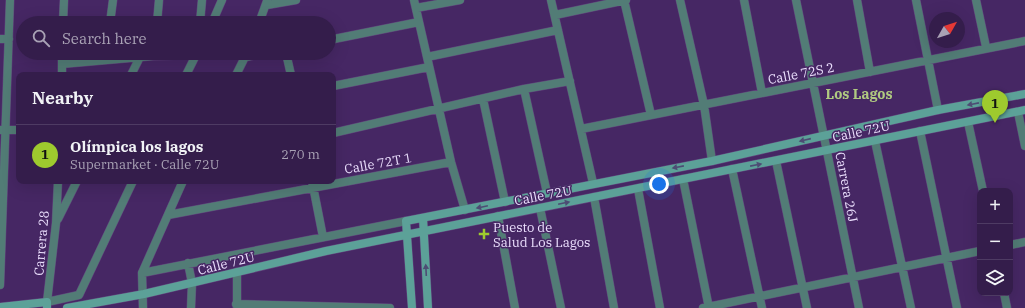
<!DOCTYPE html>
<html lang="en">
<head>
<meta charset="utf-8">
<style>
	:root { --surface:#341d4b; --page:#3f2a55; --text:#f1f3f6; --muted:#a9a2b5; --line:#4e3b63; --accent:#9eca2e }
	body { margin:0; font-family:"IBM Plex Serif",serif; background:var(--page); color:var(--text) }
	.controls { position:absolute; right:12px; bottom:12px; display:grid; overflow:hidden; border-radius:8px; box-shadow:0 4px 16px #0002 }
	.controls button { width:36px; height:36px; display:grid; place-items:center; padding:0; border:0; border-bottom:1px solid var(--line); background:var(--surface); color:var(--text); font:20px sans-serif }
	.compass { position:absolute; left:929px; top:12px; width:36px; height:36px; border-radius:50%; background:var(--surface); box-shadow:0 4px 16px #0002; rotate:51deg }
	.you { position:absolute; left:659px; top:184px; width:14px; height:14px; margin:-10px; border:3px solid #fff; border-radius:50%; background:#1a73e8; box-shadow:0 0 0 6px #1a73e833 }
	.badge { display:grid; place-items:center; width:26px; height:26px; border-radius:50%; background:var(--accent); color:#111; font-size:13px; font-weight:700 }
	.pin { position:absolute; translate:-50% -33px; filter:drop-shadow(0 1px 2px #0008) }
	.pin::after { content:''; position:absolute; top:21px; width:14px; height:12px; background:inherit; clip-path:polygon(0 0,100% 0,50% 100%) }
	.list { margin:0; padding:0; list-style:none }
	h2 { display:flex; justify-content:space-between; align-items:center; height:52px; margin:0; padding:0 16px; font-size:17px }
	h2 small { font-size:13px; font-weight:400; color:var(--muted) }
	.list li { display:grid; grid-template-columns:26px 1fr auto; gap:12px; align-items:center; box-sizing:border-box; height:60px; padding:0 16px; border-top:1px solid var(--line) }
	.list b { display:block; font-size:15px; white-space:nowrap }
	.list p { margin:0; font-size:13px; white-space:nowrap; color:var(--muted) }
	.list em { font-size:13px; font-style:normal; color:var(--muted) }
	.icon { flex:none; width:22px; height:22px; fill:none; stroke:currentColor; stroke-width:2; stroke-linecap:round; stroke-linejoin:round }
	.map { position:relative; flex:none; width:1025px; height:308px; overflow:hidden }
	.search { position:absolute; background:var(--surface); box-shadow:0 4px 16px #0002; left:16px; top:16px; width:320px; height:44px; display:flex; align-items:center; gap:10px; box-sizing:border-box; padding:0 14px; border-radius:22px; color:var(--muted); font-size:15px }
	.panel { position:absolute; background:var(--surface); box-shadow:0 4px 16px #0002; left:16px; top:72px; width:320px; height:112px; border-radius:8px }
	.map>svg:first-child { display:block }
</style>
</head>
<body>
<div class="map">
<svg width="1025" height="308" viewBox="0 0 1025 308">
	<rect width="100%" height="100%" fill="#462764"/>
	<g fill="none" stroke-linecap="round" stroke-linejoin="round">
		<g stroke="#60447c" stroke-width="9">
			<path id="street" d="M414,0L451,162L465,210
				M551,0L593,183
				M624,0L651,115
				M680,0L704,105L712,161
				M744,0L762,93
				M796,0L859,308
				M857,0L870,72
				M916,0L938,110
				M976,0L986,47
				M267,5L296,0
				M416,8L460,0
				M555,15L626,0
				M63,23L64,0
				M110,23L113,0
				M157,23L159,0
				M200,23L202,0
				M212,23L222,0
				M259,23L267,1
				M0,39H9
				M329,40L419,22
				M286,53L291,75
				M246,57L265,53
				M427,57L558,30
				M62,64L153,56L196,55
				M62,75V53
				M131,75L140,57
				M186,75L197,53
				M236,75L247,53
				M333,86L429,67
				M524,89L547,193
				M483,99L505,202
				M1018,112L1025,146
				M968,122L983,191
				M581,129L1025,41
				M0,130H19
				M920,131L957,308
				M333,133L524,89L570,81
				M875,141L911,308
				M776,161L807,308
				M732,169L762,308
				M683,179L709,308
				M58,181L56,223L47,302L79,295L133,181
				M312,181L323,237
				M638,189L660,308
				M594,197L614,308
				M540,208L561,308
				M168,215L451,162
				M498,216L515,308
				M58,219L77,181
				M1010,245L1025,242
				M188,263L192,283L191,308
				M142,273L406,221
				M0,285L10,0
				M1004,293L1007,308
				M236,304L390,308
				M143,308L142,273L183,181
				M237,308V272
				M703,308L980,251"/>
		</g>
		<g stroke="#60447c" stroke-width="9">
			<path id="secondary" d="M423,218L428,308
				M0,307L47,302V308
				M67,308L144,294L326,251L1025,110
				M412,308L406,221L712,161L938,110L1025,94"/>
		</g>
		<use href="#street" stroke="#527c76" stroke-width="8"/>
		<use href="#secondary" stroke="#5ca198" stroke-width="8"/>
	</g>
	<defs><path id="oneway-solid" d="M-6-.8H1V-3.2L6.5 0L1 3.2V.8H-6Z"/></defs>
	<g fill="#4d4c74">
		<use href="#oneway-solid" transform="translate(973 104) rotate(169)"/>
		<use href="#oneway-solid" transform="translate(805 140) rotate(167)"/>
		<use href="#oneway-solid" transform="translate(756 165) rotate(-11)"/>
		<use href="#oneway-solid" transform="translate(678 167) rotate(169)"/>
		<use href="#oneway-solid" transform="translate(564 203) rotate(-12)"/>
		<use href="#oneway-solid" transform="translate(482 207) rotate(168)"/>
		<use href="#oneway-solid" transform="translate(426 270) rotate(-93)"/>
	</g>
	<path fill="#9eca2e" stroke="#462764" stroke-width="1.5" d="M482 228h4v4h4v4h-4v4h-4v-4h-4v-4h4z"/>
	<g text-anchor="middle" stroke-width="3" stroke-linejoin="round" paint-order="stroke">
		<g font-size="13" fill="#ebdffd" stroke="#462764">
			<text transform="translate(801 73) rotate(-11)" y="5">Calle 72S 2</text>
			<text transform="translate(861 131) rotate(-12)" y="5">Calle 72U</text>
			<text transform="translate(378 163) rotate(-10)" y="5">Calle 72T 1</text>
			<text transform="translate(847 187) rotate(79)" y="5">Carrera 26J</text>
			<text transform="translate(543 195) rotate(-11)" y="5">Calle 72U</text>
			<text transform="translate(41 243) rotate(-85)" y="5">Carrera 28</text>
			<text transform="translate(226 263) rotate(-14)" y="5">Calle 72U</text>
		</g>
		<g font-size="13" fill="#ebdffd" stroke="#462764" text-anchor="start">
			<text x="493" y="232">Puesto de<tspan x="493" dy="15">Salud Los Lagos</tspan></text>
		</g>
		<g font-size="14" font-weight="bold" fill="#b0ca81" stroke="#462764">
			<text x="859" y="99">Los Lagos</text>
		</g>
	</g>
</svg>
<div class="controls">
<button>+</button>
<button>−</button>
<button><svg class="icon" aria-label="layers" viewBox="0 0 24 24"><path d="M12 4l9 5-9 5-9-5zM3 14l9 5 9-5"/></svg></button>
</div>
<svg class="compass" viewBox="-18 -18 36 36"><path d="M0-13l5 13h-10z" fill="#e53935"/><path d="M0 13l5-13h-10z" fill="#a9a2b5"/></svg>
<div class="you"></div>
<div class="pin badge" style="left:995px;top:123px">1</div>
<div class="search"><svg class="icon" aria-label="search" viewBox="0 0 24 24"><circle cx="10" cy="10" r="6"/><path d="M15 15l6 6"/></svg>Search here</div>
<section class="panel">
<h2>Nearby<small></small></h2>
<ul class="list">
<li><span class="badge">1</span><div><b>Olímpica los lagos</b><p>Supermarket · Calle 72U</p></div><em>270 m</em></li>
</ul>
</section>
</div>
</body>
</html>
